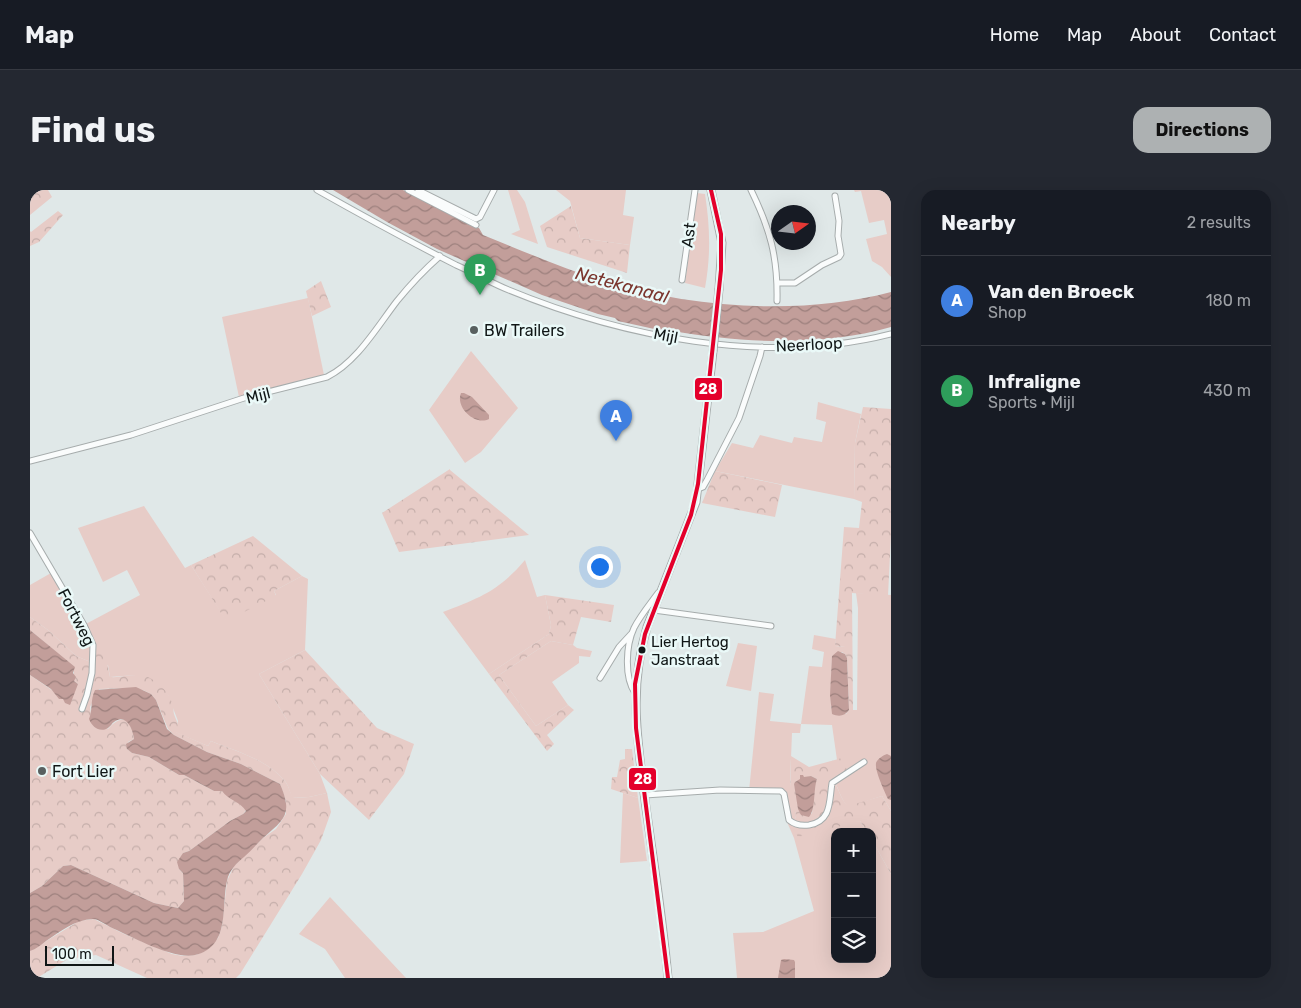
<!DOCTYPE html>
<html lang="en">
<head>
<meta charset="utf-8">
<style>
	:root { --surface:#171b24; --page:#242831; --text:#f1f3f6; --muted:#9ea1a6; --line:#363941; --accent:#adb1b2 }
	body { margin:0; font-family:Rubik,sans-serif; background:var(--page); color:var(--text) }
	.controls { position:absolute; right:15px; bottom:15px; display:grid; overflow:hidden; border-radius:10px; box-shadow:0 5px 20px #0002 }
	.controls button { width:45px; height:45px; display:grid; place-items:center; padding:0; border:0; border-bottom:1px solid var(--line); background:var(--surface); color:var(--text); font:25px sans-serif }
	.compass { position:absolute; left:741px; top:15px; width:45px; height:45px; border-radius:50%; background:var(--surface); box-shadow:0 5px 20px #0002; rotate:76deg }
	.scale { position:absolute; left:15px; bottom:12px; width:69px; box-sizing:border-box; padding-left:5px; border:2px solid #101616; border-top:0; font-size:14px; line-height:18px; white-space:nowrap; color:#101616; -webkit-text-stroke:4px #eaf9f8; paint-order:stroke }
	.you { position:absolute; left:569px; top:376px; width:18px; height:18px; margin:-12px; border:4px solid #fff; border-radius:50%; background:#1a73e8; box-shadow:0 0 0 8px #1a73e833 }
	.badge { display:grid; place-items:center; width:32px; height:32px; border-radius:50%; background:var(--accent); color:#fff; font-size:16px; font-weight:700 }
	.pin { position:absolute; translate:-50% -41px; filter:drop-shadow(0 1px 2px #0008) }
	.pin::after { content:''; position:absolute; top:26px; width:18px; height:15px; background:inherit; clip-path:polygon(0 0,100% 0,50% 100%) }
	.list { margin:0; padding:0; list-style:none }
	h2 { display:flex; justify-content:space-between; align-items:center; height:65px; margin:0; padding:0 20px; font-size:21px }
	h2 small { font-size:16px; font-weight:400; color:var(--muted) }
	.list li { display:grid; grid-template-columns:32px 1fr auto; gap:15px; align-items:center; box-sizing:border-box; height:90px; padding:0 20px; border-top:1px solid var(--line) }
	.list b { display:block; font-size:19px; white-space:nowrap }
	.list p { margin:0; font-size:16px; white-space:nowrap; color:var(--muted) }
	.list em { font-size:16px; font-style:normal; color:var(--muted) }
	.icon { flex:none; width:28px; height:28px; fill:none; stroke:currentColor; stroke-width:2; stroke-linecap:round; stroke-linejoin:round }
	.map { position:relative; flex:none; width:861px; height:788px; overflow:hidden; border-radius:15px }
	header { display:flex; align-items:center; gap:30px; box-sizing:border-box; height:70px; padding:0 25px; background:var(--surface); border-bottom:1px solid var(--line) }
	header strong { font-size:24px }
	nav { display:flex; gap:28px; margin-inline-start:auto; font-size:18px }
	.intro { display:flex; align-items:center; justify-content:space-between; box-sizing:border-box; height:120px; padding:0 30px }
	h1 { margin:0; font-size:35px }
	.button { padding:12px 22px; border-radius:15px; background:var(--accent); color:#111; font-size:18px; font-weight:700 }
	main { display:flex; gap:30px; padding:0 30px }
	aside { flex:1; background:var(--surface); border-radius:15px; box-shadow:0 5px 20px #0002 }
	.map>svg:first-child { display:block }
</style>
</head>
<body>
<header>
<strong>Map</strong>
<nav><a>Home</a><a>Map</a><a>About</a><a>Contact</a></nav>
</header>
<div class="intro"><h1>Find us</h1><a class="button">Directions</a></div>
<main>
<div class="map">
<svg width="861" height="788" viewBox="0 0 861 788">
	<defs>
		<pattern id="forest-crowns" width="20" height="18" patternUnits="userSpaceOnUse" patternTransform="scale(1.25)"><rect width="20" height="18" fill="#e7ccc7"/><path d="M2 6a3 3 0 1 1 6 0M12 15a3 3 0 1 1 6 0" fill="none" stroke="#c5aeaa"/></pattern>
		<pattern id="water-waves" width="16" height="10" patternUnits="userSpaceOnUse" patternTransform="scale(1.25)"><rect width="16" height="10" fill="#c29e9a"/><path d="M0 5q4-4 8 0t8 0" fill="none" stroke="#9c807d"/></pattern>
	</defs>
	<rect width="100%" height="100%" fill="#e0e8e8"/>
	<path fill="#e7ccc7" d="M478,0H487L495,12L508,54L481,44L490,40Z
		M526,0H596L593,25L604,27L600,55L550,48L540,11Z
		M824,0H861V87L852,77L842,71L836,49L857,44L854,30L839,33L831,1L825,2Z
		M667,3L675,4C680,36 681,65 675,98L655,93Z
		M278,108L294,185L209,207L192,127Z
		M441,161L488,218L451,262L435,273L399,220Z
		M788,212L831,224L825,253L824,309L685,281L702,253L723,258L730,245L762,253L764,247L792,252L796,232L786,229Z
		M114,316L155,378L161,375L196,430L246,405L244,401L272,386L278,389L275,460L229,484L290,584L297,603L279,607L262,608C260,602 258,594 254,590C236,569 205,561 181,551L178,556L145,542L148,531L138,505L106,485L80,487L78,475L63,473L46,466L18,440L0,427V395L21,383L54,435L110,405L97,380L73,392L48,338Z
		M495,370L507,407L515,405L521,435L519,444L459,484L413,422C449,408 469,401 495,370Z
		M826,403L861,405V621L852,606L818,617C811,610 808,597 803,588L807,570L802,535L771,534L770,543H762L760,592L766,625L763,637L830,631L837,642H805V769H842V650L861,684V788H707L703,743L733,742L784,721L764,648L757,632L753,605L751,603L719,601L729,502L744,504L740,531L771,534L779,476L792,477L794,462L782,459L784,445L806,449L805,456L815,457V464L812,462L802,466L801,518L816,524L819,520H827L828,418Z
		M521,451L543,455L547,458L562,461L560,467L549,466V473L522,492L538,515L506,536L469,485Z
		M708,453L727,456L721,501L696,496Z
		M593,603L608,608L617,671L590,673Z
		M300,707L376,788H315L295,759L269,744Z"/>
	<path fill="url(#forest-crowns)" fill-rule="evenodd" d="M0,0H18L22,7L0,25Z
		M541,16L550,48L600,55L597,83L517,57L510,36Z
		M28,21L33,25L9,52L0,56V41L1,42Z
		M291,91L301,117L282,126L276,101Z
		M833,217L861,219V345L858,406L822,403L823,521L819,520L817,468L815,464V457L805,456L814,337L829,338L832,312L824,309L825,253Z
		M420,279V280L499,345L369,362L352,323Z
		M685,281L752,295L745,327L672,313Z
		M223,346L272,386L244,401L246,406L196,431L161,375Z
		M515,405L584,415L581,432L551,427L543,455L521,451L469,485L506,536L538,515L544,520L517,545L524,554L517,561L459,484L519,444L521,435Z
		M0,427L18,440L46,466L63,473L61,448L75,462L80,487C92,488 102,483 115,486C128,490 140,503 143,516C144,519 143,521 144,524C147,533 149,532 146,542L178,556L181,551C205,561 236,569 254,590C258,594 260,602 263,608L279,607L297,603L301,622L291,650L272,684L210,784L206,788H117L66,765L38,769L7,788H0V761L49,731L64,729L94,744L142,764L153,766L166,765L175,761L188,748L192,736L197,691L204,676L233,648L246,639L256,624V611L250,594L211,574L177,562L144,545L138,539L126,510L121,504L113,500L94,498L69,499L60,517L61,524L78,539C92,523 102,529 104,549L98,552L97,559L102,563L119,567L149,585H154L184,601H192L213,616L216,620L213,624L200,631L159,661L153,663L149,679L153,683L154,711L148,718L124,713L41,675L33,676L12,696L0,703V485L26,503L48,494L44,491V477L0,440Z
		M275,460L347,538L384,554L374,584L339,630L290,584L229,484Z
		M595,559H602L608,608L581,599L582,587H587L590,570L595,569Z
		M761,566L779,577L812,568L817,580L803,589C808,597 811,610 818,616L852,606L861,621V684L842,650V642H837L830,631L768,647L763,637L766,625L760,603ZM781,586L787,589L784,596L782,624C773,614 763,606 765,592Z"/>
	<path fill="url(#water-waves)" d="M303,0H373L449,38L453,45C493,61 532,78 573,91C662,118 771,126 861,102V137C791,157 713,153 642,141L638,142L588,131L585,128L568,124L512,105L407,59L357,32Z
		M431,203H434L442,207L459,225V229C445,236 425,217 431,203Z
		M0,440L45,477L43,483L46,487L44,491L48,494L40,515L35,513L33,509H29L21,499L0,485Z
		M808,461L815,464L817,468L819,520C815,526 809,527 802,524L800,505L802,466Z
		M106,497L121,504L126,510L137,539L144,545L177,562L211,574L250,594C263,624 255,629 233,648C227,654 221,661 214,667C207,673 199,680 197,691C191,716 201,757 165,765C143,770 101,746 80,737C75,734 68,729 63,729C44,730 31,741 16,751C11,755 6,759 0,761V703L12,696L33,676L41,675L124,713L148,718L154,711L153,683L149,679L147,672L153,663L159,661L200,631L213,624L216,621C210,611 198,610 192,601H184L154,585H149L119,567L102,563L97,559L96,554L104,549C103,539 96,523 84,532C82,533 81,536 78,538C70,543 62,537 59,529C63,520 60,510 65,500Z
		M857,564L861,566V610L858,609C855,602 842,576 847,571C849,568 854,565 857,564Z
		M770,585H773L774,587L781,586L787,589C783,601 786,619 779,627L771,625L768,619L764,594L765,592L770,589Z
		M754,769L764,770L765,772V788H748L751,770Z"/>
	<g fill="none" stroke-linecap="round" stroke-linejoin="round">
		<g stroke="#a6acac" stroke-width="7">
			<path id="minor" d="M287,0C333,26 379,51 426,75C442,82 458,91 474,98C591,147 736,176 861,144
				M378,0L446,35
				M388,0L446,29L450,27L464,0
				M721,0C740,39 748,67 747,111
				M652,90L665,0
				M748,93H765L792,75L809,67L811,64L808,46L809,31L805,6
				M0,271L101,245L214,208L297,187C327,172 347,137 367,111C380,95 394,80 410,66
				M668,299L673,297L677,290L709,228L730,166L732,157
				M0,343L54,435L63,455L62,483L57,505L52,519
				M624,420L741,436
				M570,488L589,457L601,444
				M605,503C594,487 596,455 604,438C610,426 620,414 628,403
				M615,605L690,600L751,601L754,604L759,630C765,635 772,636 779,635C802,631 799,611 802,593L834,572"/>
		</g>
		<g stroke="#a6acac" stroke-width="9">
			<path id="tertiary" d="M681,0L692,53L689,99
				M638,788C633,731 624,674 616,618C608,554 598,500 617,437L666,312L683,161"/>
		</g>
		<use href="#minor" stroke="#fafcfc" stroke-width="5"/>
		<use href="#tertiary" stroke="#fafcfc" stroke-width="7"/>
		<g stroke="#a6acac" stroke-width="9" stroke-linecap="butt">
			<path id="tertiary-bridge" d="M683,161L689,99"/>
		</g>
		<use href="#tertiary-bridge" stroke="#fafcfc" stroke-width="7"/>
		<g stroke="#eaf9f8" stroke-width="8">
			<path id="bus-1" d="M638,788L606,538L605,494L615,444L661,325L668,294L691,80V44L681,0"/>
		</g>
		<use href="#bus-1" stroke="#e4002b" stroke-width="4"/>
	</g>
	<g fill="#596060" stroke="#eaf9f8" stroke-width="2">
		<circle cx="444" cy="140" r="5"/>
		<circle cx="12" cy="581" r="5"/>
	</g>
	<circle fill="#101616" stroke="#eaf9f8" stroke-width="2" cx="612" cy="460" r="4.5"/>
	<g text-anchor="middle" stroke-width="5" stroke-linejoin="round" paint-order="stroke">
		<g font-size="15" fill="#101616" stroke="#eaf9f8" text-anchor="start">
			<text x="621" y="457">Lier Hertog<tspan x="621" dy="18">Janstraat</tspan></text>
		</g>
		<g font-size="16" fill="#101616" stroke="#eaf9f8">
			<text transform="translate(658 45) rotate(-82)" y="6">Ast</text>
			<text transform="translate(636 145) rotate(11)" y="6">Mijl</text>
			<text transform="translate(779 154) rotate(-3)" y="6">Neerloop</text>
			<text transform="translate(228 205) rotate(-14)" y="6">Mijl</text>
			<text transform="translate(47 427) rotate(63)" y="6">Fortweg</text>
		</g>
		<g font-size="16" fill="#101616" stroke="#eaf9f8" text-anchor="start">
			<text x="454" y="146">BW Trailers</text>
			<text x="22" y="587">Fort Lier</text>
		</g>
		<g font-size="18" font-style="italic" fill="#7b362e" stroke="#eaf9f8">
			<text transform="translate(592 95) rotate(15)" y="6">Netekanaal</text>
		</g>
	</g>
	<g stroke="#eaf9f8" stroke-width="2">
		<rect x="664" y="187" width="29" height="24" rx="5" fill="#e4002b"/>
		<rect x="598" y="577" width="29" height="24" rx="5" fill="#e4002b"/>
	</g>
	<g font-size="14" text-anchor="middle" font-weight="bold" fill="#fff">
		<text x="678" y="204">28</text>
		<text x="613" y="594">28</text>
	</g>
</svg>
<div class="controls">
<button>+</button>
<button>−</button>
<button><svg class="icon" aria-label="layers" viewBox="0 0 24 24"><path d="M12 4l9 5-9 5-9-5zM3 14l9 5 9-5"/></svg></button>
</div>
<svg class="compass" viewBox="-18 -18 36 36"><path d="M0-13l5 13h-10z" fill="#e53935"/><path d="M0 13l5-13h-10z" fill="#9ea1a6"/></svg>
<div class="scale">100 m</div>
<div class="you"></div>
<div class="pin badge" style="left:586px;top:251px;background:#3f7fe0">A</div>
<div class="pin badge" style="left:450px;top:105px;background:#2e9e5b">B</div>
</div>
<aside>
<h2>Nearby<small>2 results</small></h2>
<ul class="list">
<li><span class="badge" style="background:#3f7fe0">A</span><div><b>Van den Broeck</b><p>Shop</p></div><em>180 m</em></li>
<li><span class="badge" style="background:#2e9e5b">B</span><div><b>Infraligne</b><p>Sports · Mijl</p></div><em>430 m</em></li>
</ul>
</aside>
</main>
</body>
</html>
